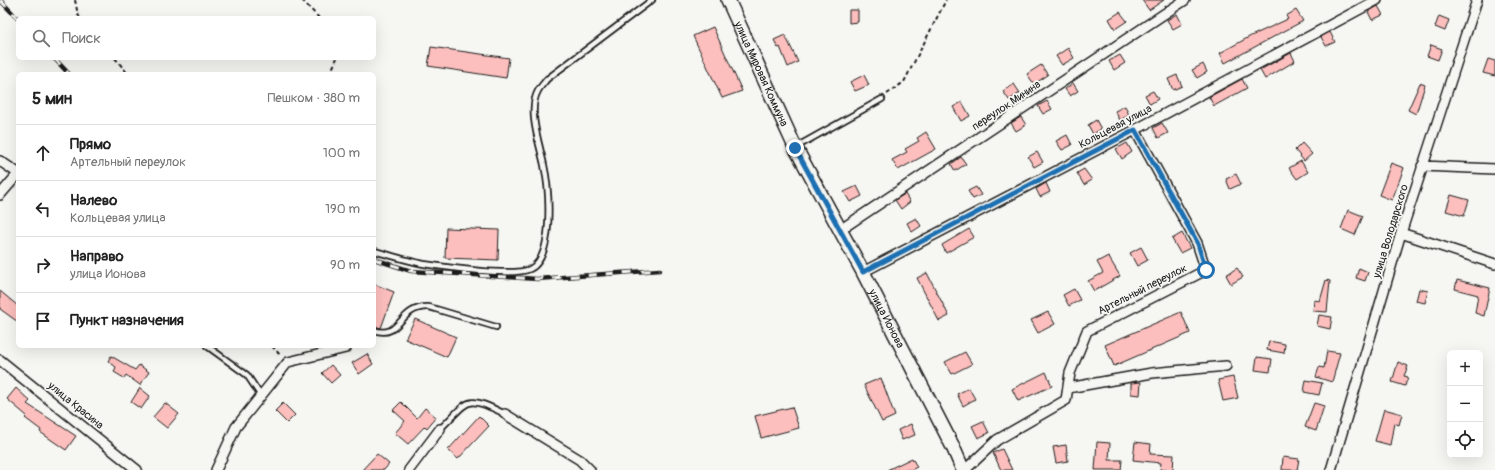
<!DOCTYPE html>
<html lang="ru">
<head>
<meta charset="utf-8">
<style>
	:root { --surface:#fff; --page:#f2f2f2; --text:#222; --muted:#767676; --line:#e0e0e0 }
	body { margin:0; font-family:Pangolin,sans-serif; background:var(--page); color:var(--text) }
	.controls { position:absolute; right:12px; bottom:12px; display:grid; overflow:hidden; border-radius:6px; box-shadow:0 4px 16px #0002 }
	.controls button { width:36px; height:36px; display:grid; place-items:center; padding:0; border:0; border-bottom:1px solid var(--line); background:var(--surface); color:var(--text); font:20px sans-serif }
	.stop { position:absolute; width:12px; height:12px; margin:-9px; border:3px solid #1f6fb2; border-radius:50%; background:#fff }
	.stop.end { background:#1f6fb2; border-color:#fff; box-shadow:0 1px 4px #0008 }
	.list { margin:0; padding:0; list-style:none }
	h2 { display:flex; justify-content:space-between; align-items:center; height:52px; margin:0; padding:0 16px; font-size:17px }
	h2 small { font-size:13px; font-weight:400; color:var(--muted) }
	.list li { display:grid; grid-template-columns:26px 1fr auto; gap:12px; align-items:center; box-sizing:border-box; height:56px; padding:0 16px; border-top:1px solid var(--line) }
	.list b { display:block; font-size:15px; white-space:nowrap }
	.list p { margin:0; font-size:13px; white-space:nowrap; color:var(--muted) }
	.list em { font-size:13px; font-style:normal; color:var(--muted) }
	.icon { flex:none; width:22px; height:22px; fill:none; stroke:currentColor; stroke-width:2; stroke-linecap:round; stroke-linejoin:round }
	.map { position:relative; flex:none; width:1495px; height:470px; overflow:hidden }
	.search { position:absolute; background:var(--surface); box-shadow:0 4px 16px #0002; left:16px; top:16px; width:360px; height:44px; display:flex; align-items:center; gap:10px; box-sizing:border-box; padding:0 14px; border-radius:6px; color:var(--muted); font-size:15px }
	.panel { position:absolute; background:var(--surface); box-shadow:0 4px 16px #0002; left:16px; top:72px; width:360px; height:276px; border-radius:6px }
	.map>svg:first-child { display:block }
</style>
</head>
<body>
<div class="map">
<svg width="1495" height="470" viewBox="0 0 1495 470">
	<rect width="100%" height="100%" fill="#f6f6f2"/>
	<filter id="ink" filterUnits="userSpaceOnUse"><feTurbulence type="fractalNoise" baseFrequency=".025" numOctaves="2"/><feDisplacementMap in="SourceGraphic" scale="8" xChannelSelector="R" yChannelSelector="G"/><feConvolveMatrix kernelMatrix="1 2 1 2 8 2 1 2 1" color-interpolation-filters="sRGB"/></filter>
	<g filter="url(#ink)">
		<path fill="#fcbfbd" stroke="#1c1c1c" d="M1142,0H1164L1149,10Z
			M1378,6L1383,15L1372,20L1368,12Z
			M849,10H858V22L849,23Z
			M1296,10L1303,21L1225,63L1220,53L1251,36L1288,19L1286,16Z
			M1120,12L1127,21L1115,29L1109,19Z
			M1177,14L1182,24L1173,29L1167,20Z
			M1439,16L1449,20L1445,31L1435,27Z
			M713,27L742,91L722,98L693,36Z
			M1330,32L1335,42L1326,46L1321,37Z
			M785,35L798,62L788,67L780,47L778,48L774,40Z
			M1431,45L1442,49L1438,60L1427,56Z
			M431,47L509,58L506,78L428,66Z
			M1068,48L1074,58L1062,65L1056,56Z
			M1291,53L1295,61L1265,79L1260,70Z
			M1120,55L1125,63L1114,70L1109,61Z
			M1488,59L1495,61V76L1483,73Z
			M1203,64L1207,72L1197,78L1192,70Z
			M1041,65L1048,75L1034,84L1027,74Z
			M864,75L869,85L855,91L850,82Z
			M1177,75L1182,86L1173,90L1168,79Z
			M1242,79L1247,88L1214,106L1209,97Z
			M1073,83L1078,91L1070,96L1065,89Z
			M1420,83L1425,85L1416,114L1408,110Z
			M1014,84L1020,93L1009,100L1003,91Z
			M1153,91L1158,99L1150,104L1145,95Z
			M1047,101L1052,109L1043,114L1038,106Z
			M962,102L970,116L961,121L953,107Z
			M1125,106L1129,115L1120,120L1115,111Z
			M1021,117L1026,125L1016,131L1011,123Z
			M1096,120L1101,129L1093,134L1088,125Z
			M1162,123L1168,133L1158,138L1153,128Z
			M926,132L936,149L898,170L892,160L907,152L905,149L919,141L917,138Z
			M1067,135L1072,145L1062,150L1056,141Z
			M1127,143L1132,152L1122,159L1116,149Z
			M1302,143L1312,154L1304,161L1295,150Z
			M1037,152L1043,162L1034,167L1028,157Z
			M961,157L966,164L955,171L951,164Z
			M1301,161L1308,172L1297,179L1289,168Z
			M1391,163L1404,168L1392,200L1379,195Z
			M1084,169L1092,180L1084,185L1077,173Z
			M1236,174L1241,184L1230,189L1226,179Z
			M1046,183L1050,192L1040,197L1036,189Z
			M857,186L862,196L850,202L844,192Z
			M976,187L981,195L973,199L968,191Z
			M905,194L910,202L901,209L895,200Z
			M1451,195L1469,200L1464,216L1446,211Z
			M1348,210L1363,216L1355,235L1341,229Z
			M916,218L921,226L912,232L907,223Z
			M446,228L499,230L498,260L445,258Z
			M969,229L974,237L946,253L942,245Z
			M1182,233L1190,248L1180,253L1172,239Z
			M1141,247L1148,260L1137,266L1130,253Z
			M1108,256L1120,276L1094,291L1088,281L1103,273L1097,262Z
			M1237,268L1243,277L1231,284L1226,275Z
			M1359,268L1368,272L1365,281L1356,278Z
			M927,273L949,316L939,321L917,278Z
			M1326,280L1330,281L1327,312L1313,311L1314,300L1320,301Z
			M1457,280L1490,288L1484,316L1475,313L1478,295L1455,289Z
			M374,284L394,292L381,328L374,326Z
			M1074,289L1080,300L1069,306L1063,295Z
			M1419,289L1428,291L1425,303L1416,301Z
			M0,291L18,306V322L0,309Z
			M1048,312L1055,324L1038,333L1031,320Z
			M1181,312L1190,333L1114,366L1105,345Z
			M1319,315L1332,317L1330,329L1317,326Z
			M415,319L456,337L447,357L405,339Z
			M1269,341L1285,344L1284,353L1267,350Z
			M1327,351L1340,353L1332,382L1316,377L1319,367L1324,368Z
			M965,352L972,364L952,374L945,362Z
			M367,354L373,364L359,374L352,363Z
			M111,356L135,370L139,365L149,372L140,385L126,375L124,378L114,372L116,367L108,361Z
			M1257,357L1272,359L1270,372L1255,370Z
			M1398,362L1408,366L1404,376L1408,377L1405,386L1392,382Z
			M331,365L340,375L331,383L322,373Z
			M1046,372L1052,386L1018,401L1012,389Z
			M1233,377L1238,398L1223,401L1218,380Z
			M881,378L895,416L882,422L864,385Z
			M1306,380L1322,383L1319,395L1304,392Z
			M1141,382L1140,395L1131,394V383Z
			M16,388L30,401L27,404L76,436L66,450L40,432L41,430L25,418L27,416L7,399Z
			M140,388L150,396L141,409L131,402Z
			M969,388L975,399L963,406L957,394Z
			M401,402L417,418L425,408L436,417L427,428L425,426L408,444L395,433L405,421L393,410Z
			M165,403L179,414L167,428L153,417Z
			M283,403L295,415L287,423L275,411Z
			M1314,403L1324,406L1316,431L1305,427Z
			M792,407L799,428L761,438L755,416Z
			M1384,409L1402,414L1399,425L1394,423L1390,445L1375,441Z
			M479,416L489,426L458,459L448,450Z
			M983,421L989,433L978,438L972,426Z
			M911,424L915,435L902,440L898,430Z
			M1097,442L1110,443L1109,460H1122L1121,470H1095Z
			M1135,442L1151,444L1150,454L1174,455L1173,470H1160L1161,463L1133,460Z
			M1066,445L1068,461L1056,463L1053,447Z
			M1002,449L1012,470H1001L993,453Z
			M377,454L389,464L384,470H362Z
			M1283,457L1299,459L1297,470H1282Z
			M912,458L917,467L911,470H887Z"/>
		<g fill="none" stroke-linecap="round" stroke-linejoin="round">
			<g stroke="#1c1c1c" stroke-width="8">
				<path id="service" d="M796,147L882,99
					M374,251C390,255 407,261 424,264C444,267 514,277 530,269C555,257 549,188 544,165C540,145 527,110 538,91C540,87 544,83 547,79L652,0
					M374,330C401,340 398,306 429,307L496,327
					M207,346L247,375L261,396
					M440,429C470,400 465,394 505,414"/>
			</g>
			<g stroke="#1c1c1c" stroke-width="12">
				<path id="minor" d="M0,161L18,173
					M1422,166L1495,169
					M0,195L18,174
					M840,230L1185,0
					M1401,233L1495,264
					M863,272L1135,130L1377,0
					M0,360L137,470
					M1068,388L1152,373L1226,366
					M505,414L580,460L590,470
					M216,470L236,427L288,362L346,348
					M409,470L440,429
					M965,470L997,440L1066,400L1070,373L1087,331L1206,270L1197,243L1135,130
					M1331,470L1401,233L1477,0"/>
			</g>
			<g stroke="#1c1c1c" stroke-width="16">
				<g id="secondary">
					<path id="s1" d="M728,0L795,147L863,272L953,447L963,470"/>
				</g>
			</g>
			<path stroke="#1c1c1c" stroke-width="2" stroke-dasharray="4 3" stroke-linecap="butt" d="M75,0L78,15L81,18
				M302,0L319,18
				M115,58L128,74
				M330,74L337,58
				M887,94L904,82L946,0
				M272,346L281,356"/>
			<use href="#service" stroke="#f6f6f2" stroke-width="4.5"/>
			<use href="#minor" stroke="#f6f6f2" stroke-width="9"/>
			<use href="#secondary" stroke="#f6f6f2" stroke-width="13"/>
			<g stroke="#1c1c1c" stroke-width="4.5">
				<path id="rail" d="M0,0L18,19
					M54,58L69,74
					M374,259L411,271L537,279L660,270"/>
			</g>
			<use href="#rail" stroke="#f6f6f2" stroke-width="3" stroke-dasharray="9" stroke-linecap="butt"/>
		</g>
	</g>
	<g fill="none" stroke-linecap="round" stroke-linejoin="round" filter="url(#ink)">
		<path stroke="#1f6fb2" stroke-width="5" d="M795,148L863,272L1135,130L1198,244L1206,270"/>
	</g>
	<g text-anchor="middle" stroke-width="3.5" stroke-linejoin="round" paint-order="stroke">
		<g font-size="11" fill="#1c1c1c" stroke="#f6f6f2">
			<text dy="4" stroke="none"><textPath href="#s1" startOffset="81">улица Мировая Коммуна</textPath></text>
			<text transform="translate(1006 105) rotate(-34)" y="4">переулок Минина</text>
			<text transform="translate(1115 126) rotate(-28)" y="4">Кольцевая улица</text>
			<text transform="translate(1390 231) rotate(-73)" y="4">улица Володарского</text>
			<text transform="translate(1142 289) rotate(-27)" y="4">Артельный переулок</text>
			<text dy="4" stroke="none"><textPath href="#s1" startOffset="356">улица Ионова</textPath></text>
			<text transform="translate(76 405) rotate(39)" y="4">улица Красина</text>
		</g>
	</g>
</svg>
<div class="controls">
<button>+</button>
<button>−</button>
<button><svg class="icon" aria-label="locate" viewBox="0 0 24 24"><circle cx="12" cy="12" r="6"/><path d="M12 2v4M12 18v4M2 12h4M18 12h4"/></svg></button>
</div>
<div class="stop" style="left:1206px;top:270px"></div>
<div class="stop end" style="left:795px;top:148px"></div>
<div class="search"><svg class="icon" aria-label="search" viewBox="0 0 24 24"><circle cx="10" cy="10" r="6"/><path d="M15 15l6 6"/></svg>Поиск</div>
<section class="panel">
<h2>5 мин<small>Пешком · 380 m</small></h2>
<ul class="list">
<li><svg class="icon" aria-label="ahead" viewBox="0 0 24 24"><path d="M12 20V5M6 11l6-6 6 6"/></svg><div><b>Прямо</b><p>Артельный переулок</p></div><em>100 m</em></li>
<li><svg class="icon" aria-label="left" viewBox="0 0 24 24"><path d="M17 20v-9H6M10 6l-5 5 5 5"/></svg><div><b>Налево</b><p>Кольцевая улица</p></div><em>190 m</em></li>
<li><svg class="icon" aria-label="right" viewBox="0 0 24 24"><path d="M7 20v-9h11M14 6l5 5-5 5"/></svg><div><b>Направо</b><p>улица Ионова</p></div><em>90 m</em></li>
<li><svg class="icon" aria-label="arrive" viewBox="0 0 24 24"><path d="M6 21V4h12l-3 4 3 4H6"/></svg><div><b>Пункт назначения</b></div></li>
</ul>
</section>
</div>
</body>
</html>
